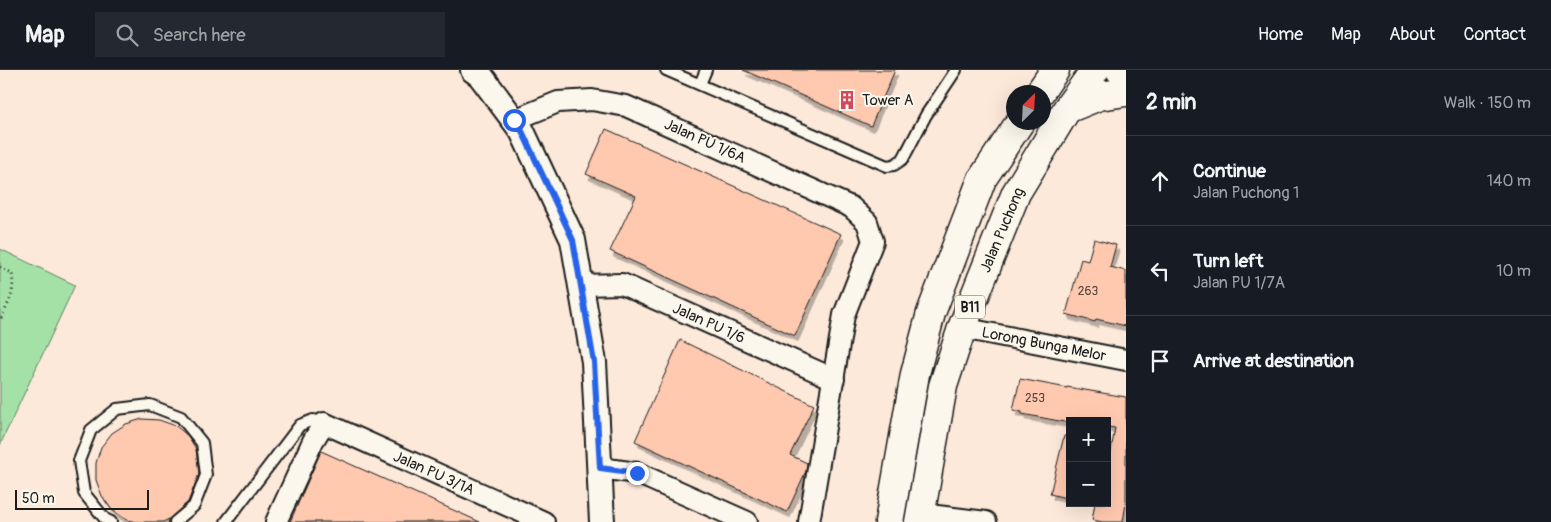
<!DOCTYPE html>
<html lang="en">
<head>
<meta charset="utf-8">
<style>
	:root { --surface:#171b24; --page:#242831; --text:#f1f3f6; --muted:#9ea1a6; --line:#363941 }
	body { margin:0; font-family:Pangolin,sans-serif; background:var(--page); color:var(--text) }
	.controls { position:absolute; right:15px; bottom:15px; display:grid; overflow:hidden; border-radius:0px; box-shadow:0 5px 20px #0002 }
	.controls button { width:45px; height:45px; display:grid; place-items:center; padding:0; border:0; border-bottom:1px solid var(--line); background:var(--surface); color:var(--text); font:25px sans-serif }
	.compass { position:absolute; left:1006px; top:15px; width:45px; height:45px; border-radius:50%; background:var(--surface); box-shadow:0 5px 20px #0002; rotate:24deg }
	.scale { position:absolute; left:15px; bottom:12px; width:134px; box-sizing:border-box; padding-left:5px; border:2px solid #1c1c1c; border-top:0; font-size:14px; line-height:18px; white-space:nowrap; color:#1c1c1c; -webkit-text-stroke:4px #fbf7ec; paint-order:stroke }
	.stop { position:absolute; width:15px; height:15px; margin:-11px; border:4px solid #2563eb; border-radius:50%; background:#fff }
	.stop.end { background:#2563eb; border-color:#fff; box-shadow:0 1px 5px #0008 }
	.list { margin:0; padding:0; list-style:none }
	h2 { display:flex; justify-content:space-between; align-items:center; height:65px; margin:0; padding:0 20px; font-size:21px }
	h2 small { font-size:16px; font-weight:400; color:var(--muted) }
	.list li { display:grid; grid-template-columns:32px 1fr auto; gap:15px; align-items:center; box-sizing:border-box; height:90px; padding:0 20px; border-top:1px solid var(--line) }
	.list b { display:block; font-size:19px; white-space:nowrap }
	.list p { margin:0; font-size:16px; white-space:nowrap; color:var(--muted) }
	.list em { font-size:16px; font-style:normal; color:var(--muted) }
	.icon { flex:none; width:28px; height:28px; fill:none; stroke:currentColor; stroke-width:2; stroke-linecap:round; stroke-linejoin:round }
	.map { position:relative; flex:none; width:1126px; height:452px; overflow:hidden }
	header { display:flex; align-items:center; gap:30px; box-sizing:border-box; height:70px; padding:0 25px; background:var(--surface); border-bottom:1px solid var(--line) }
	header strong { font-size:24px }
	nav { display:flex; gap:28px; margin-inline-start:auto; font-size:18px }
	.search { width:350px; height:45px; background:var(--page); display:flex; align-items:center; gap:12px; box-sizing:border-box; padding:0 18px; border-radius:0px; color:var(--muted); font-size:19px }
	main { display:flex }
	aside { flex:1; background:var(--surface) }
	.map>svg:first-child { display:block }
</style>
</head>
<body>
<header>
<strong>Map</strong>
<div class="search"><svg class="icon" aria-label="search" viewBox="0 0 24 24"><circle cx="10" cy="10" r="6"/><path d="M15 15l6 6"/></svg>Search here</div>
<nav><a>Home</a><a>Map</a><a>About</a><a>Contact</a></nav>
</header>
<main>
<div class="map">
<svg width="1126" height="452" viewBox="0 0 1126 452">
	<defs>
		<filter id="shadow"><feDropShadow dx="3" dy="5.5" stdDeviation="0" flood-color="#0004"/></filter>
	</defs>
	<rect width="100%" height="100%" fill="#fce9da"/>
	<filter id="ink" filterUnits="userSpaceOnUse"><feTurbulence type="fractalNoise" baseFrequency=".02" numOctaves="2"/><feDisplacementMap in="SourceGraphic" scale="10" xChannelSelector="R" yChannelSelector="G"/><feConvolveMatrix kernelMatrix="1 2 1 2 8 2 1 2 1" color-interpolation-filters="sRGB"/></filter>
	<g filter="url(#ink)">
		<path fill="#a4e1a7" stroke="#607e62" d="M0,179L75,215L0,375Z"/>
		<path fill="#ffc9b0" stroke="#1c1c1c" filter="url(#shadow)" d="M743,0H895L871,56Z
			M606,59L841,164L795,266L610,181L636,126L586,104Z
			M1094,169L1116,175L1110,197L1126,201V256L1096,249L1095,252L1066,244L1081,189L1088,191Z
			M680,270L814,335L790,385L807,393L806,401L787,442L635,371Z
			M1020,309L1067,318V317L1126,327V433L1123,452H1103L1092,450L1095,433H1107V386H1110L1115,358L1107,357V351H1070V353L1022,344V342L1013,340Z
			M142,349L159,350L176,356L188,366L196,379L199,404L188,432L169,449L163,452H137L127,450L112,440L102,426L96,410V393L101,377L112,363L126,354Z
			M1064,366H1070V429L1050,424Z
			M321,381L480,452H290Z"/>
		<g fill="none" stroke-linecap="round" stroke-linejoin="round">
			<g stroke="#1c1c1c" stroke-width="14">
				<path id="service" d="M666,0L887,96L894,95L903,89L926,45L956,0
					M700,14L706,0
					M111,452L105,449L84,423L79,391L91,360L117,339L150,335L181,347L202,373L206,405L194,436L175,452
					M226,452L300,355L313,350L324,353"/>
			</g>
			<g stroke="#1c1c1c" stroke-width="24">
				<path id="minor" d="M514,50L558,32L592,30L626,36L851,137L867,152L873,171L844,245L809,452
					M581,215L622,214L834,309
					M962,258L1126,290
					M600,398L637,403L747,452
					M921,444L986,452
					M276,452L313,371L324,353L544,452"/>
			</g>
			<g stroke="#1c1c1c" stroke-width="28">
				<path id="tertiary" d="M473,0L480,5L522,61L573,170L594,292L602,452"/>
			</g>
			<g stroke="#1c1c1c" stroke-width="31">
				<path id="secondary" d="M1120,0L1126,3"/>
			</g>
			<g stroke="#1c1c1c" stroke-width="31">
				<path id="primary" d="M1040,22L1055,0
					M1067,39L1099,26L1126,22
					M889,452L915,304L931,243L982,109L1020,52
					M919,452L943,316L962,258L1016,123L1067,39L1095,0"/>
			</g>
			<path stroke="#1c1c1c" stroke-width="3" stroke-dasharray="1 4" stroke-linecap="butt" d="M0,197L12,203C15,224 9,232 0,250"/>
			<use href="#service" stroke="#fbf7ec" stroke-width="10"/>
			<use href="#minor" stroke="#fbf7ec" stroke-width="20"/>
			<use href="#tertiary" stroke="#fbf7ec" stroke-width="24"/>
			<use href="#secondary" stroke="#fbf7ec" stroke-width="28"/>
			<use href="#primary" stroke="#fbf7ec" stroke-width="28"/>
		</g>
	</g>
	<g fill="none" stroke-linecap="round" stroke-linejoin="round" filter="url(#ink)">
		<path stroke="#2563eb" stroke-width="6" d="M514,50L522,61L573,170L594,292L600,398L637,403"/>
	</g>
	<defs>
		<g id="building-bare" transform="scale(1.5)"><path d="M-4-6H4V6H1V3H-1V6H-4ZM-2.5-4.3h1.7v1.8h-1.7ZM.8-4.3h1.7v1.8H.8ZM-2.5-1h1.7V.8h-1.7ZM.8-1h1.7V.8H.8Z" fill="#d1495b" stroke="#fbf7ec" stroke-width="2.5" paint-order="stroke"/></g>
	</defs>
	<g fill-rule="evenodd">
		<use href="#building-bare" x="847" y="30"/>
	</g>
	<g text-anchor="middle" stroke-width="4" stroke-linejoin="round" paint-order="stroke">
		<g font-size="12" fill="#554741">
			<text x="1088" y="225">263</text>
			<text x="1035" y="332">253</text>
		</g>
		<rect fill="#fbf7ec" stroke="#5f5e5a" stroke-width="1" x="955" y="225.5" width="30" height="23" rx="4"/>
		<g font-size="14" font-weight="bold" fill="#1c1c1c">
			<text x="970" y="242">B11</text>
		</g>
		<g font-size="15" fill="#1c1c1c" stroke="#fbf7ec" text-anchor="start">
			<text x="862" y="35">Tower A</text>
		</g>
		<g font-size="15" fill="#1c1c1c" stroke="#fbf7ec">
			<text transform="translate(705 71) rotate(24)" y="5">Jalan PU 1/6A</text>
			<text transform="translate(1002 160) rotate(-67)" y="5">Jalan Puchong</text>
			<text transform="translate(709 253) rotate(24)" y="5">Jalan PU 1/6</text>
			<text transform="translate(1044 274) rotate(11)" y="5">Lorong Bunga Melor</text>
			<text transform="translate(434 403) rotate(24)" y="5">Jalan PU 3/1A</text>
		</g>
	</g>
</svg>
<div class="controls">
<button>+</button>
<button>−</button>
</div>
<svg class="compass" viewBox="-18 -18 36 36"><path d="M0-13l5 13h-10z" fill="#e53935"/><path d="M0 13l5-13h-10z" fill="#9ea1a6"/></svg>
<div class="scale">50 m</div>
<div class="stop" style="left:514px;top:50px"></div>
<div class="stop end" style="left:637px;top:403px"></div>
</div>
<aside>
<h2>2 min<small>Walk · 150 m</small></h2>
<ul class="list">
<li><svg class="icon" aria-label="ahead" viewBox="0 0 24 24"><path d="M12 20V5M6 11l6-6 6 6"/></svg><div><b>Continue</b><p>Jalan Puchong 1</p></div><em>140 m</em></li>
<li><svg class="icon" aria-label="left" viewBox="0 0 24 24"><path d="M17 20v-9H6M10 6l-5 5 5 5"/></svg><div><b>Turn left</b><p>Jalan PU 1/7A</p></div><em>10 m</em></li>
<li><svg class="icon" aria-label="arrive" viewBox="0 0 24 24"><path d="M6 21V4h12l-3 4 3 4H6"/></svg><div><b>Arrive at destination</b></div></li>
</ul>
</aside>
</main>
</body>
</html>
